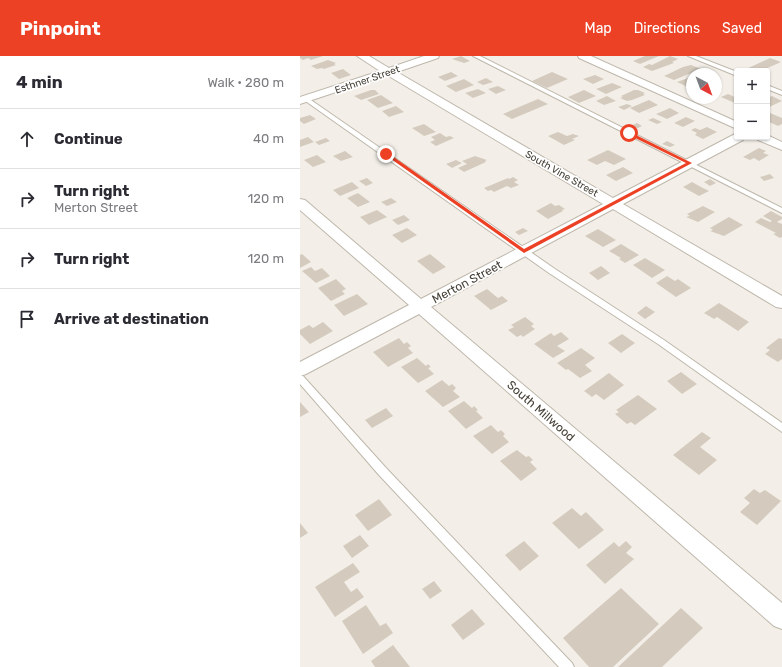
<!DOCTYPE html>
<html lang="en">
<head>
<meta charset="utf-8">
<style>
	:root { --surface:#fff; --page:#f2f2f3; --text:#2b2b33; --muted:#7c7c81; --line:#e1e1e2; --accent:#ec4125 }
	body { margin:0; font-family:Rubik,sans-serif; background:var(--page); color:var(--text) }
	.controls { position:absolute; right:12px; top:12px; display:grid; overflow:hidden; border-radius:4px; box-shadow:0 1px 3px #0004 }
	.controls button { width:36px; height:36px; display:grid; place-items:center; padding:0; border:0; border-bottom:1px solid var(--line); background:var(--surface); color:var(--text); font:20px sans-serif }
	.compass { position:absolute; left:386px; top:12px; width:36px; height:36px; border-radius:50%; background:var(--surface); box-shadow:0 1px 3px #0004; rotate:139deg }
	.stop { position:absolute; width:12px; height:12px; margin:-9px; border:3px solid #ec4125; border-radius:50%; background:#fff }
	.stop.end { background:#ec4125; border-color:#fff; box-shadow:0 1px 4px #0008 }
	.list { margin:0; padding:0; list-style:none }
	h2 { display:flex; justify-content:space-between; align-items:center; height:52px; margin:0; padding:0 16px; font-size:17px }
	h2 small { font-size:13px; font-weight:400; color:var(--muted) }
	.list li { display:grid; grid-template-columns:26px 1fr auto; gap:12px; align-items:center; box-sizing:border-box; height:60px; padding:0 16px; border-top:1px solid var(--line) }
	.list b { display:block; font-size:15px; white-space:nowrap }
	.list p { margin:0; font-size:13px; white-space:nowrap; color:var(--muted) }
	.list em { font-size:13px; font-style:normal; color:var(--muted) }
	.icon { flex:none; width:22px; height:22px; fill:none; stroke:currentColor; stroke-width:2; stroke-linecap:round; stroke-linejoin:round }
	.map { position:relative; flex:none; width:482px; height:611px; overflow:hidden }
	header { display:flex; align-items:center; gap:24px; box-sizing:border-box; height:56px; padding:0 20px; background:var(--accent); color:#fff }
	header strong { font-size:19px }
	nav { display:flex; gap:22px; margin-inline-start:auto; font-size:14px }
	main { display:flex }
	aside { flex:1; background:var(--surface) }
	.map>svg:first-child { display:block }
</style>
</head>
<body>
<header>
<strong>Pinpoint</strong>
<nav><a>Map</a><a>Directions</a><a>Saved</a></nav>
</header>
<main>
<aside>
<h2>4 min<small>Walk · 280 m</small></h2>
<ul class="list">
<li><svg class="icon" aria-label="ahead" viewBox="0 0 24 24"><path d="M12 20V5M6 11l6-6 6 6"/></svg><div><b>Continue</b></div><em>40 m</em></li>
<li><svg class="icon" aria-label="right" viewBox="0 0 24 24"><path d="M7 20v-9h11M14 6l5 5-5 5"/></svg><div><b>Turn right</b><p>Merton Street</p></div><em>120 m</em></li>
<li><svg class="icon" aria-label="right" viewBox="0 0 24 24"><path d="M7 20v-9h11M14 6l5 5-5 5"/></svg><div><b>Turn right</b></div><em>120 m</em></li>
<li><svg class="icon" aria-label="arrive" viewBox="0 0 24 24"><path d="M6 21V4h12l-3 4 3 4H6"/></svg><div><b>Arrive at destination</b></div></li>
</ul>
</aside>
<div class="map">
<svg width="482" height="611" viewBox="0 0 482 611">
	<rect width="100%" height="100%" fill="#f3efe8"/>
	<path fill="#d4cbbe" d="M0,0H23L11,4L8,2L3,4L0,2Z
		M161,0L170,5L164,7L152,3Z
		M345,0H359L340,8L333,5Z
		M370,0L378,3L372,6L374,7L352,15L343,11L349,8L352,9Z
		M470,2L481,6L461,15L444,14Z
		M28,4L36,7L34,8L36,9L24,13L22,12L17,13L11,10Z
		M391,9L401,13L374,24L364,20L383,11Z
		M43,13L51,19L39,23L31,17Z
		M151,16L158,20L145,25L138,21Z
		M252,16L268,23L247,32L232,25Z
		M295,19L304,23L293,28L283,23Z
		M186,22L193,26L183,29L177,26Z
		M388,22H392V33L377,26Z
		M164,23L174,29L156,36L146,30Z
		M312,27L322,31L306,38L296,33Z
		M198,30L206,34L196,38L188,33Z
		M178,33L186,37L173,42L165,37Z
		M71,34H75L79,38L61,44L54,40Z
		M284,34L296,40L279,47L268,41Z
		M334,34H338L345,37L343,38L345,39L332,44L327,45L320,42L323,41L321,40Z
		M428,38L437,42V48L421,41Z
		M81,39L93,47L78,52L67,44Z
		M307,40L316,45L304,49L296,45Z
		M472,40L482,45L467,52V42Z
		M238,43L248,48L212,63L203,58Z
		M349,44L358,49L339,57L330,52Z
		M327,48L332,50L324,54L318,51Z
		M96,50L104,56L89,61L82,55Z
		M370,52L379,57L367,63L356,58Z
		M470,57L482,62V68L478,70L467,65V58Z
		M10,59L16,63L4,68L0,65V62Z
		M386,61L395,65L383,71L374,67Z
		M353,62L362,66L357,68L348,64Z
		M337,67L342,70L334,74L329,71Z
		M124,68L136,76L124,80L112,72Z
		M407,71L417,76L403,83L395,79L397,77L391,74L395,72L400,74Z
		M258,76L267,80L273,78L279,80L272,83L275,84L264,89L248,80Z
		M140,77L146,81L150,80L154,82L136,90L130,86L135,84L131,81Z
		M8,81L14,86L0,91V84Z
		M26,82L30,85L19,89L15,86Z
		M367,85L375,89L370,91L362,88Z
		M459,92L466,95L463,97L469,99L459,105L454,102L450,104L443,101Z
		M308,94L326,103L314,109L305,105L297,109L287,104Z
		M45,95L53,101L41,105L33,100Z
		M17,99L26,106L13,111L4,104Z
		M175,100L187,104L185,105L186,106L164,116L158,112L167,108L162,105Z
		M156,104L162,107L152,112L146,108Z
		M323,111L333,117L316,125L306,119Z
		M470,118L474,122L464,125L460,121Z
		M213,121L218,124L214,126L219,129L211,132L207,130L194,136L191,134L188,135L184,132L208,122L209,123Z
		M67,122L73,127L66,130L59,125Z
		M410,123L416,127L410,130L404,126Z
		M52,126L59,132L40,140L33,134Z
		M392,126L401,131L409,135L399,140L383,131Z
		M58,137L70,146L58,151L47,142Z
		M91,142L97,146L87,150L81,146Z
		M251,147L255,150L259,149L265,153L262,154L263,155L248,163L236,155Z
		M403,150L415,156L398,166L386,161L390,160L387,158Z
		M77,154L87,161L69,169L60,161Z
		M471,155L482,161V163L477,166L482,168V181L480,182L473,178L476,177L455,166L461,162L470,166L472,165L463,160Z
		M104,159L110,164L98,169L92,164Z
		M429,161L443,169L424,180L410,175L413,174L410,172Z
		M107,172L117,179L102,187L92,179Z
		M223,172L228,175L219,179L215,176Z
		M298,173L316,184L303,191L285,180Z
		M321,188L339,199L325,207L319,203L321,202L309,195Z
		M2,198L11,206L0,212V199Z
		M130,198L146,211L133,218L117,205Z
		M345,202L365,214L352,222L333,209Z
		M301,210L310,217L298,224L289,217Z
		M11,211L15,215L22,212L30,220L16,227L2,215Z
		M367,220L375,225L378,223L391,232L376,241L356,227Z
		M36,223L46,233L42,235L45,238L31,245L18,232Z
		M187,233L198,242L202,240L208,245L191,254L174,240Z
		M57,238L68,248L44,260L34,249Z
		M419,247L449,266L438,275L417,261L414,263L404,257Z
		M346,250L355,256L345,263L337,257Z
		M225,261L234,268L231,270L235,273L223,281L221,279L217,281L208,274L214,271L211,269Z
		M23,266L33,275L10,288L0,278V274L9,269L13,272Z
		M261,276L269,283L257,290L265,295L253,302L234,288L251,277L254,280Z
		M322,278L335,287L321,297L308,287Z
		M99,282L104,288L107,286L111,290L108,292L113,297L88,311L73,296Z
		M479,282L482,283V303L478,306L465,298L470,294L466,292Z
		M281,292L295,302L285,309L292,315L280,322L268,313L266,314L257,307Z
		M117,302L126,310L128,308L131,311L128,312L134,318L118,327L101,311Z
		M381,316L397,328L382,338L367,325Z
		M309,317L324,329L304,344L296,338L292,341L284,335Z
		M142,324L149,330L152,328L156,332L153,335L160,341L143,351L125,335Z
		M338,339L357,353L335,369L331,366L327,368L315,358L319,356L316,354Z
		M164,345L172,352L174,350L178,354L176,355L183,362L166,373L148,355Z
		M0,346L9,356L0,361Z
		M86,352L93,360L72,372L65,364Z
		M191,369L198,376L201,374L205,378L203,380L209,386L192,398L173,380Z
		M402,376L411,382L400,391L417,404L399,419L373,399Z
		M217,394L226,401L229,400L233,404L230,406L237,413L221,425L200,405Z
		M454,433L460,437L465,434L481,445L457,469L440,456L450,447L444,442Z
		M79,443L92,459L68,475L55,459Z
		M272,452L281,460L286,456L304,474L279,493L252,467Z
		M0,467L8,477L0,482Z
		M60,479L69,490L52,502L43,490Z
		M224,485L239,500L220,515L205,499Z
		M326,485L332,491L326,497L334,503L305,528L286,509L314,486L319,491Z
		M53,507L60,516L44,526L51,536L57,532L64,541L35,561L15,531Z
		M134,525L142,535L130,543L122,533Z
		M321,532L359,568L313,611H289L263,582Z
		M66,549L80,570L86,567L93,577L63,598L42,565Z
		M381,552L403,572L362,611H318Z
		M172,553L185,568L163,584L151,569Z
		M93,589L110,611H75L71,605Z"/>
	<g fill="none" stroke-linecap="round" stroke-linejoin="round">
		<g stroke="#beb7ab" stroke-width="2">
			<path id="lane" d="M173,0H180L482,152V157Z
				M388,0H396L437,16V20Z
				M467,29L482,35V39L467,33Z
				M4,42H8L255,213L364,284L482,367V376L358,288L249,217L4,44Z
				M0,319L3,320L87,413L272,607L274,611H259L79,419L0,328Z"/>
		</g>
		<g stroke="#beb7ab" stroke-width="2">
			<path id="street" d="M57,0H69L89,12L124,0H139L138,2L97,16L313,142L435,78H437V81H445L443,84L323,148L482,240V252L476,251L313,153L131,251L482,547V573L474,570L119,258L6,318L0,320V306L109,249L0,154V143L5,144L121,243L303,148L87,19L0,48V41L80,15Z
				M278,0H291L437,66V73L279,2Z
				M467,79L482,86V94L458,84L456,81H467Z"/>
		</g>
		<use href="#lane" fill="#fff" fill-rule="evenodd"/>
		<use href="#street" fill="#fff" fill-rule="evenodd"/>
	</g>
	<path fill="#ec4125" d="M327,76H330L392,107L224,197L84,98L88,97L224,193L386,107L327,78Z"/>
	<g text-anchor="middle" stroke-width="3.5" stroke-linejoin="round" paint-order="stroke">
		<g font-size="10" fill="#454037" stroke="#fff">
			<text transform="translate(67 23) rotate(-19)" y="4">Esthner Street</text>
			<text transform="translate(262 117) rotate(30)" y="4">South Vine Street</text>
		</g>
		<g font-size="12" fill="#454037" stroke="#fff">
			<text transform="translate(167 226) rotate(-28)" y="4">Merton Street</text>
			<text transform="translate(241 355) rotate(41)" y="4">South Millwood</text>
		</g>
	</g>
</svg>
<div class="controls">
<button>+</button>
<button>−</button>
</div>
<svg class="compass" viewBox="-18 -18 36 36"><path d="M0-13l5 13h-10z" fill="#e53935"/><path d="M0 13l5-13h-10z" fill="#7c7c81"/></svg>
<div class="stop" style="left:329px;top:77px"></div>
<div class="stop end" style="left:86px;top:98px"></div>
</div>
</main>
</body>
</html>
